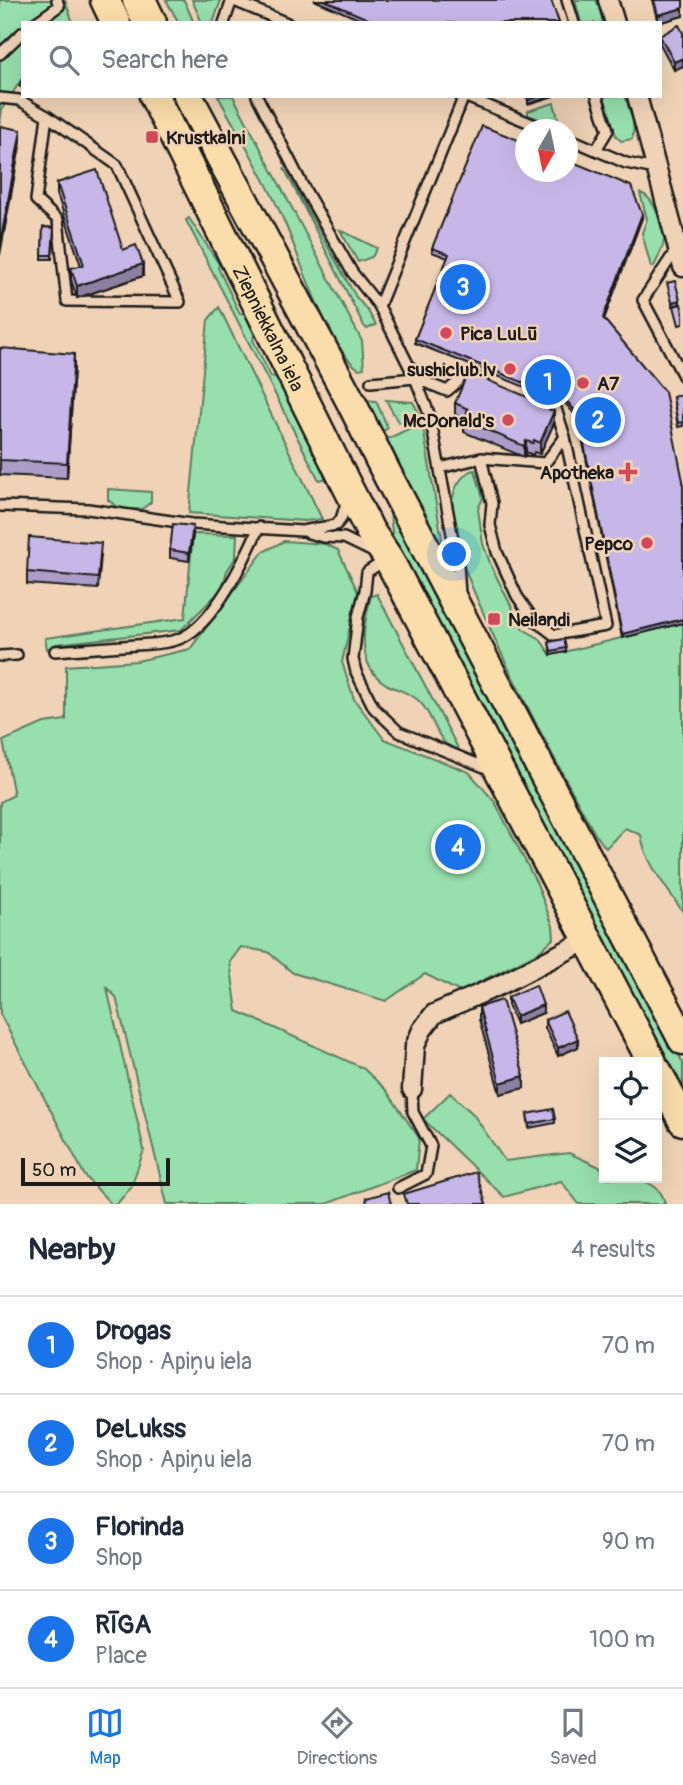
<!DOCTYPE html>
<html lang="en">
<head>
<meta charset="utf-8">
<style>
	:root { --surface:#fff; --page:#f6f6f7; --text:#1f2937; --muted:#747a83; --line:#e0e1e3; --accent:#1a73e8 }
	body { margin:0; font-family:Pangolin,sans-serif; background:var(--page); color:var(--text) }
	.controls { position:absolute; right:21px; bottom:21px; display:grid; overflow:hidden; border-radius:0px; box-shadow:0 7px 28px #0002 }
	.controls button { width:63px; height:63px; display:grid; place-items:center; padding:0; border:0; border-bottom:2px solid var(--line); background:var(--surface); color:var(--text); font:35px sans-serif }
	.compass { position:absolute; left:515px; top:119px; width:63px; height:63px; border-radius:50%; background:var(--surface); box-shadow:0 7px 28px #0002; rotate:189deg }
	.scale { position:absolute; left:21px; bottom:18px; width:149px; box-sizing:border-box; padding-left:7px; border:4px solid #1c1c1c; border-top:0; font-size:19px; line-height:24px; white-space:nowrap; color:#1c1c1c; -webkit-text-stroke:5px #f0d3b6; paint-order:stroke }
	.you { position:absolute; left:455px; top:555px; width:24px; height:24px; margin:-18px; border:5px solid #fff; border-radius:50%; background:#1a73e8; box-shadow:0 0 0 10px #1a73e833 }
	.badge { display:grid; place-items:center; width:46px; height:46px; border-radius:50%; background:var(--accent); color:#fff; font-size:23px; font-weight:700 }
	.pin { position:absolute; translate:-50% -50%; border:4px solid #fff; box-shadow:0 2px 7px #0006 }
	.list { margin:0; padding:0; list-style:none }
	h2 { display:flex; justify-content:space-between; align-items:center; height:91px; margin:0; padding:0 28px; font-size:30px }
	h2 small { font-size:23px; font-weight:400; color:var(--muted) }
	.list li { display:grid; grid-template-columns:46px 1fr auto; gap:21px; align-items:center; box-sizing:border-box; height:98px; padding:0 28px; border-top:2px solid var(--line) }
	.list b { display:block; font-size:26px; white-space:nowrap }
	.list p { margin:0; font-size:23px; white-space:nowrap; color:var(--muted) }
	.list em { font-size:23px; font-style:normal; color:var(--muted) }
	.icon { flex:none; width:38px; height:38px; fill:none; stroke:currentColor; stroke-width:2; stroke-linecap:round; stroke-linejoin:round }
	.map { position:relative; flex:none; width:683px; height:1204px; overflow:hidden }
	.search { position:absolute; background:var(--surface); box-shadow:0 7px 28px #0002; left:21px; right:21px; top:21px; height:77px; display:flex; align-items:center; gap:18px; box-sizing:border-box; padding:0 24px; border-radius:0px; color:var(--muted); font-size:26px }
	.sheet { height:483px; background:var(--surface) }
	nav { display:flex; justify-content:space-around; align-items:center; box-sizing:border-box; height:98px; border-top:2px solid var(--line); background:var(--surface); font-size:19px; color:var(--muted) }
	nav a { display:grid; justify-items:center; gap:4px }
	nav .on { color:var(--accent) }
	.map>svg:first-child { display:block }
</style>
</head>
<body>
<div class="map">
<svg width="683" height="1204" viewBox="0 0 683 1204">
	<rect width="100%" height="100%" fill="#f0d3b6"/>
	<filter id="ink" filterUnits="userSpaceOnUse"><feTurbulence type="fractalNoise" baseFrequency=".0143" numOctaves="2"/><feDisplacementMap in="SourceGraphic" scale="14" xChannelSelector="R" yChannelSelector="G"/><feConvolveMatrix kernelMatrix="1 2 1 2 8 2 1 2 1" color-interpolation-filters="sRGB"/></filter>
	<g filter="url(#ink)">
		<path fill="#97dfad" stroke="#5a7e64" stroke-width="2" d="M0,0H65L73,23H23V77L2,109L0,124Z
			M166,0H184L194,23H179Z
			M192,0H221L213,23H202Z
			M575,0H597L603,23H581Z
			M218,96H233L362,341L364,368L359,369C329,351 299,255 284,221C266,178 240,137 218,96Z
			M604,96H625C629,109 637,126 632,139L621,141L616,136Z
			M554,103L559,122L553,124L528,115V111Z
			M284,168L356,297L368,311L376,325L367,329L364,326Z
			M640,193C654,196 664,226 664,240C663,249 658,258 654,266L651,267L642,233L647,219Z
			M189,218L219,264L218,268L240,314L245,312L255,331L253,340L271,377L277,376L328,478L319,480L186,220Z
			M340,230L377,248L372,257L358,262Z
			M219,307L322,519L305,521L189,513L208,320Z
			M363,400L376,401L388,428L380,433Z
			M386,400L413,402L419,413L402,422H398Z
			M421,423L424,433L446,563L383,441Z
			M475,470L483,498L478,509L483,544L492,568L523,629L539,638L551,655L683,623V912C669,891 644,861 641,835L625,828L606,848L595,834C557,763 518,693 486,619C471,585 454,550 452,512C451,495 456,481 470,471Z
			M108,489L151,492V502L142,509L122,510L108,500Z
			M388,497L683,1063V1098L621,986L393,540Z
			M193,534L237,535L236,557L227,571L222,589L181,630L56,644L47,649L45,638L185,618Z
			M284,541L325,544L338,550L358,592L342,662L354,699L384,739L469,772L495,802L537,884L553,926L554,938L539,952L460,992L425,974L386,1001L293,973L268,952L241,947L230,962L237,1011L363,1068L386,1090L419,1138L416,1170L326,1204H167L116,997L107,988L144,1150L131,1187L117,1204H111L85,1176L0,1014V802L14,795L3,741L44,723L66,720V666L137,661L190,649L263,552Z
			M377,594L459,750C455,748 448,746 445,743C434,731 431,712 419,701C409,692 397,690 386,684C355,665 363,626 371,596Z
			M450,1093L473,1114L505,1161L569,1153L604,1169V1178C626,1178 660,1176 665,1204H579L561,1181L504,1197L423,1119Z"/>
		<g fill="none" stroke-linecap="round" stroke-linejoin="round">
			<g stroke="#1c1c1c" stroke-width="14">
				<path id="service" d="M232,0L287,23
					M567,0L574,23
					M35,23L59,6L57,0
					M224,23L232,0
					M0,54L23,32
					M257,96L304,188L352,272L379,306L415,378L430,416L458,566L460,593
					M0,98L19,100L47,116L36,200L58,220L67,301L180,302L117,165L47,116
					M568,138L626,163L655,169
					M596,150L608,130L597,96
					M676,250L643,300L683,376
					M379,306L464,96L547,130
					M371,382L415,378L447,391L467,374L478,378
					M481,458L492,503L490,525L497,552L517,596L533,619L554,635L606,626L565,437L556,409L539,403
					M440,468L481,458L545,463L565,437
					M0,506L88,509L192,524L302,531L336,525L341,519L347,500
					M308,533L323,537L344,538L377,554
					M387,559L367,572L365,591L358,617L353,659L356,672L374,708L399,732L489,769
					M55,651C82,649 109,647 136,645C150,644 166,644 179,639C213,626 245,559 259,527
					M0,656L17,655
					M398,1188L426,1174L431,1146L413,1112L412,1089"/>
			</g>
			<g stroke="#1c1c1c" stroke-width="23">
				<path id="minor" d="M608,0L615,23
					M637,96L683,267
					M412,1089L415,1046L422,1030L434,1014L500,985L587,940"/>
			</g>
			<g stroke="#1c1c1c" stroke-width="33">
				<g id="trunk">
					<path d="M105,0L116,23"/>
					<path id="s1" d="M154,96L342,476L370,531L388,558L652,1062"/>
					<path d="M188,96L350,400L388,476L683,1040"/>
					<path d="M657,1071L683,1121"/>
				</g>
			</g>
			<g stroke="#1c1c1c" stroke-width="37">
				<path id="motorway" d="M139,0L150,23"/>
			</g>
			<use href="#service" stroke="#f0d3b6" stroke-width="9"/>
			<use href="#minor" stroke="#f0d3b6" stroke-width="18"/>
			<use href="#trunk" stroke="#faddab" stroke-width="28"/>
			<use href="#motorway" stroke="#faddab" stroke-width="32"/>
		</g>
		<path fill="#ab9dc8" stroke="#1c1c1c" stroke-width="2" d="M314,0H551L559,23H368Z
			M652,0H683V16L658,23Z
			M683,33V66L674,70L660,44V36Z
			M57,183L123,250L143,276L77,298L71,280V268L81,266L57,194Z
			M642,218L604,319L683,481V623L622,638L578,418L565,403L415,343V339L448,258L432,252V248Z
			M43,227L54,228L52,259H42Z
			M0,348L74,368L67,478L0,475Z
			M683,394V426L678,427L673,397Z
			M455,403L549,410L554,423L540,454L534,452L533,455L526,452L524,457L464,432V418L455,415Z
			M193,534L189,561L170,558V550Z
			M101,555L98,589L27,584V572Z
			M549,642L566,648V652L551,655Z
			M508,997L543,1013L516,1024L508,1005Z
			M479,1007L524,1088L500,1094L479,1019Z
			M545,1020L578,1047L558,1056L545,1028Z
			M527,1114L555,1119V1123L529,1128Z"/>
		<path fill="#8b80a2" stroke="#1c1c1c" stroke-width="2" d="M683,8V16L658,23V15Z
			M683,58V66L674,70V62Z
			M540,96H554L528,104V100Z
			M21,130V141L0,255V244Z
			M642,214V218L603,322V318Z
			M143,264V276L77,298V286Z
			M680,300V304L672,306V302Z
			M74,354V368L67,478V463Z
			M554,411V423L540,454V443Z
			M526,441V452L524,457V446Z
			M193,526V534L189,561V553Z
			M683,619V623L622,638V634Z
			M543,1005V1013L516,1024V1016Z
			M578,1039V1047L558,1056V1048Z
			M524,1076V1088L500,1094V1083Z"/>
		<path fill="#c7b7e8" stroke="#1c1c1c" stroke-width="2" d="M324,0H551L559,23H377Z
			M654,0H683V8L658,15Z
			M679,25L683,33V58L674,62L660,36Z
			M23,78V88L19,86Z
			M526,96H540L528,100Z
			M0,126L21,130L0,244Z
			M482,126L526,143V172H568V160L631,186L642,214L603,318L665,392L683,481V619L622,634L578,414L565,399L415,339L449,254L432,248Z
			M97,170L123,250L136,245L143,264L77,286L71,268L84,265L57,183Z
			M43,227L54,228L52,255H42Z
			M675,281L680,300L672,302L667,283Z
			M681,304L683,312V324L679,325L674,306Z
			M0,348L74,354L67,463L0,460Z
			M468,372L549,406L548,409L554,411L540,443L534,440L533,443L526,441L524,446L464,420L468,409L455,403Z
			M683,394V422L678,423L673,397Z
			M173,524L193,526L189,553L170,550Z
			M29,537L101,543L98,578L27,572Z
			M564,639L566,648L551,651L549,642Z
			M536,985L543,1005L516,1016L508,997Z
			M502,1000L524,1076L500,1083L479,1007Z
			M565,1011L578,1039L558,1048L545,1020Z
			M553,1109L555,1119L529,1124L527,1114Z
			M476,1172L486,1204H407L404,1194Z
			M388,1192L391,1204H367L366,1198Z"/>
	</g>
	<g fill="#d1495b" stroke="#f0d3b6" stroke-width="2.5">
		<rect x="145" y="130" width="14" height="14" rx="3.5"/>
		<circle cx="446" cy="333" r="7"/>
		<circle cx="510" cy="369" r="7"/>
		<circle cx="583" cy="383" r="7"/>
		<circle cx="508" cy="420" r="7"/>
		<path d="M624.5 461.5h7v7h7v7h-7v7h-7v-7h-7v-7h7z"/>
		<circle cx="647" cy="543" r="7"/>
		<rect x="487" y="612" width="14" height="14" rx="3.5"/>
	</g>
	<g text-anchor="middle" stroke-width="5" stroke-linejoin="round" paint-order="stroke">
		<g font-size="19" font-weight="bold" fill="#1c1c1c" stroke="#f0d3b6" text-anchor="start">
			<text x="166" y="144">Krustkalni</text>
			<text x="460" y="340">Pica LuLū</text>
			<text x="496" y="376" text-anchor="end">sushiclub.lv</text>
			<text x="597" y="390">A7</text>
			<text x="494" y="427" text-anchor="end">McDonald's</text>
			<text x="614" y="479" text-anchor="end">Apotheka</text>
			<text x="633" y="550" text-anchor="end">Pepco</text>
			<text x="508" y="626">Neilandi</text>
		</g>
		<g font-size="19" fill="#1c1c1c" stroke="#f0d3b6">
			<text dy="7" stroke="none"><textPath href="#s1" startOffset="259">Ziepniekkalna iela</textPath></text>
		</g>
	</g>
</svg>
<div class="controls">
<button><svg class="icon" aria-label="locate" viewBox="0 0 24 24"><circle cx="12" cy="12" r="6"/><path d="M12 2v4M12 18v4M2 12h4M18 12h4"/></svg></button>
<button><svg class="icon" aria-label="layers" viewBox="0 0 24 24"><path d="M12 4l9 5-9 5-9-5zM3 14l9 5 9-5"/></svg></button>
</div>
<svg class="compass" viewBox="-18 -18 36 36"><path d="M0-13l5 13h-10z" fill="#e53935"/><path d="M0 13l5-13h-10z" fill="#747a83"/></svg>
<div class="scale">50 m</div>
<div class="you"></div>
<div class="pin badge" style="left:548px;top:382px">1</div>
<div class="pin badge" style="left:598px;top:420px">2</div>
<div class="pin badge" style="left:463px;top:287px">3</div>
<div class="pin badge" style="left:458px;top:847px">4</div>
<div class="search"><svg class="icon" aria-label="search" viewBox="0 0 24 24"><circle cx="10" cy="10" r="6"/><path d="M15 15l6 6"/></svg>Search here</div>
</div>
<section class="sheet">
<h2>Nearby<small>4 results</small></h2>
<ul class="list">
<li><span class="badge">1</span><div><b>Drogas</b><p>Shop · Apiņu iela</p></div><em>70 m</em></li>
<li><span class="badge">2</span><div><b>DeLukss</b><p>Shop · Apiņu iela</p></div><em>70 m</em></li>
<li><span class="badge">3</span><div><b>Florinda</b><p>Shop</p></div><em>90 m</em></li>
<li><span class="badge">4</span><div><b>RĪGA</b><p>Place</p></div><em>100 m</em></li>
</ul>
</section>
<nav>
<a class="on"><svg class="icon" aria-label="map" viewBox="0 0 24 24"><path d="M3 6l6-2 6 2 6-2v14l-6 2-6-2-6 2zM9 4v14M15 6v14"/></svg>Map</a>
<a><svg class="icon" aria-label="directions" viewBox="0 0 24 24"><path d="M12 3l9 9-9 9-9-9zM9 14v-3h6M13 9l2 2-2 2"/></svg>Directions</a>
<a><svg class="icon" aria-label="saved" viewBox="0 0 24 24"><path d="M7 4h10v16l-5-4-5 4z"/></svg>Saved</a>
</nav>
</body>
</html>
